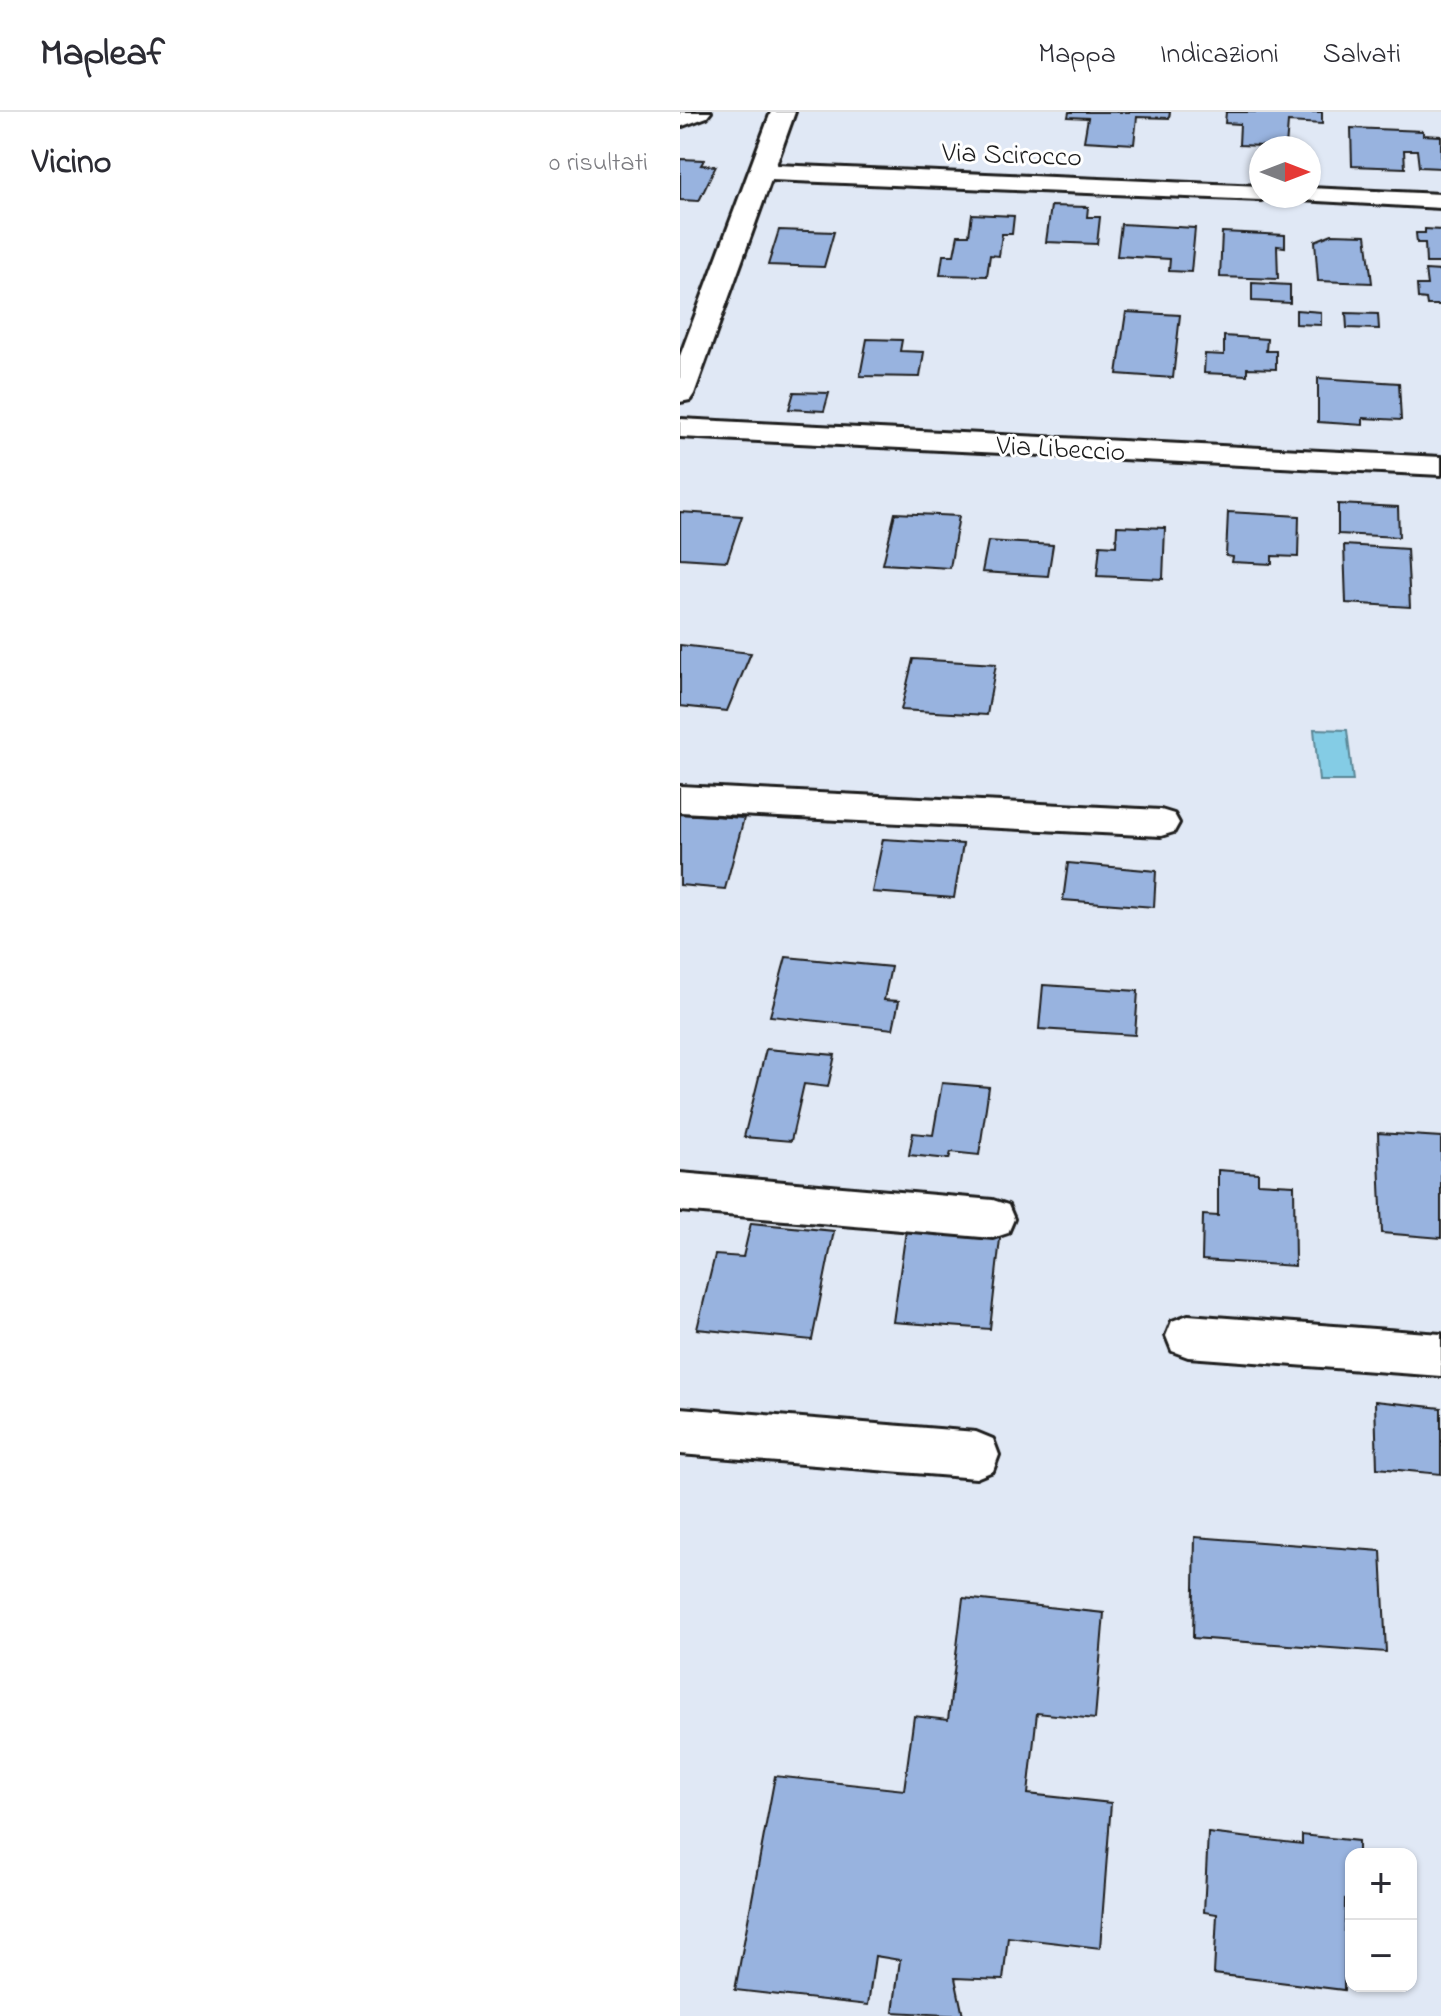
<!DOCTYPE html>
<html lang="it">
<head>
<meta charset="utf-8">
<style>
	:root { --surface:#fff; --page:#f2f2f3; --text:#2b2b33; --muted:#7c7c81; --line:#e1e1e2 }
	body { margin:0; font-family:"Indie Flower",sans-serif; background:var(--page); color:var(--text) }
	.controls { position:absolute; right:24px; bottom:24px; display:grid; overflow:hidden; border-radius:16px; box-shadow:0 2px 6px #0004 }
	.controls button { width:72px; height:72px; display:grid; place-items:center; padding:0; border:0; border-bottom:2px solid var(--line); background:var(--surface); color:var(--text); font:40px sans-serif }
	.compass { position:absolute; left:569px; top:24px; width:72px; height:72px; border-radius:50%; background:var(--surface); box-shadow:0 2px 6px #0004; rotate:90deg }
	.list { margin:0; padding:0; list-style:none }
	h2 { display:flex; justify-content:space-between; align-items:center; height:104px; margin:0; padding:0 32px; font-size:34px }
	h2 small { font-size:26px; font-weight:400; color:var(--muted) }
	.map { position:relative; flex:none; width:761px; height:1904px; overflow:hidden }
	header { display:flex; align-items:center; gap:48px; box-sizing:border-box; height:112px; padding:0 40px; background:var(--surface); border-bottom:2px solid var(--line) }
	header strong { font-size:38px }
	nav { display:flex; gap:44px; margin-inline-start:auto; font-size:28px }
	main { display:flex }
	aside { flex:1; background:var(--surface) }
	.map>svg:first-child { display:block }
</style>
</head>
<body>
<header>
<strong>Mapleaf</strong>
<nav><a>Mappa</a><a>Indicazioni</a><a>Salvati</a></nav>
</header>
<main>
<aside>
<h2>Vicino<small>0 risultati</small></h2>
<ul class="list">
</ul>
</aside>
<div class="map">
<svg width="761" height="1904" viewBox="0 0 761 1904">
	<rect width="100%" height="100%" fill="#e0e8f5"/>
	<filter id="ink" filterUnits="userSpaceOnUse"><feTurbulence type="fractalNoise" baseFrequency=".0125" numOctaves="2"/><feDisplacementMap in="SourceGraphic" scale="16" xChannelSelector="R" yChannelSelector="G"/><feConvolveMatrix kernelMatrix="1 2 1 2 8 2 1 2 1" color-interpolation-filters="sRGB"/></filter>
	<g filter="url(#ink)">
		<path fill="#84cce5" stroke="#5a8695" stroke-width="2" d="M634,617L667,618L673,669H639Z"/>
		<path fill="#98b3df" stroke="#1c1c1c" stroke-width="2" d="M389,0H490L489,6L457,5L454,32L404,29L408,6L388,5Z
			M546,0H642V12L608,10L606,35L559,33L560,12L545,11Z
			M671,16L743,19V23L761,24V56L739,55L737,38H724L725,56L672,54Z
			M0,47L24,48L21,53L36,54L19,89L0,88Z
			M371,94L408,95L407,105H420L417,132L366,130Z
			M292,102L334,104L332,122H322L319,144L310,143L307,164L260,163L263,143H274L278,123H289Z
			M441,112L515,116L511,160L489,159L490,147L437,144Z
			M745,117L761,118V151H746L745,131H737L736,121H745Z
			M99,118L154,120L144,155L88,153Z
			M542,120L605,123V135L597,134L598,167L540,165Z
			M652,122L686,123L692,171L638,169L635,129Z
			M745,158L761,159V193H747L746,187L738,186L737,173H747Z
			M572,171L610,173V191L572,189Z
			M616,198L641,200V213L616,212Z
			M446,200L500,203L493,266L437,262Z
			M666,201L698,202L699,217L667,216Z
			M544,224L587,227L586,239H596V257L567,256V263L524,261L525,242L544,243Z
			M187,227L222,228L220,239L244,240L240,265L180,264Z
			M638,266L719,271L721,308L683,306V313L638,310Z
			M114,280L149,281L144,299L109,297Z
			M658,392L718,395L719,425L658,422Z
			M0,400L62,404L47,449L0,446Z
			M548,400L619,404L618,445L592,444V452L552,450L553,445L546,444Z
			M215,401L279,404L270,456L203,452Z
			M437,414L485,416L483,467L417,464L420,433L436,434Z
			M308,429L373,433L368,464L302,460Z
			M664,433L727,437L730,495L666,491Z
			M0,533L71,541L47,599L0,594Z
			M233,547L316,552L307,603L221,598Z
			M0,702L64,706L45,777L0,773Z
			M203,727L283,732L274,786L192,780Z
			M388,751L476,759L474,795L383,788Z
			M106,845L211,855L204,888L219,889L213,917L90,904Z
			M363,873L458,879L455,923L359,917Z
			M86,937L155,943L148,975L124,972L111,1029L64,1025Z
			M262,971L309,975L299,1043L271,1040L269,1047L229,1043L233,1021L253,1023Z
			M698,1021L761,1025V1126L702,1121Z
			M538,1058L578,1061V1071L614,1073L615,1154L522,1148L523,1103L538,1104Z
			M71,1111L154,1119L132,1228L17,1217L35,1143L63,1145Z
			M227,1111L321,1118L310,1217L213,1210Z
			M695,1289L761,1296V1362L697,1356Z
			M515,1425L701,1439L706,1540L513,1526Z
			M283,1486L424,1501L415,1607L357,1601L348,1682L431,1691L420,1836L328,1825L323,1868L275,1866L283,1904L213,1900L220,1848L195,1844L188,1893L55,1878L95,1664L224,1678L234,1604L268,1608Z
			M528,1721L622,1732V1723L678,1729V1742H671V1788L665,1787L664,1878L534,1862L537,1802L524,1800Z"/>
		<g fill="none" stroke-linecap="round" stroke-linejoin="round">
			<g stroke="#1c1c1c" stroke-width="6">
				<path id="minor" d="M0,0H31L27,5L0,15Z
					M91,0H115L96,53L581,74V84H591L581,88L91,68L14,282L10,288L0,290V244Z
					M629,76L761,82V96L620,88L617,84H629Z
					M0,307L761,345V363L0,325Z
					M0,674L481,698L494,702L499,711L494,720L481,724L0,700Z
					M0,1061L313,1088L328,1093L334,1107L328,1121L313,1126L0,1099Z
					M508,1203L761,1222V1264L508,1245L492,1239L486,1224L492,1209Z
					M0,1296L296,1320L313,1327L319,1343L313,1359L296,1366L0,1342Z"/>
			</g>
			<use href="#minor" fill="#fff" fill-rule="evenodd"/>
		</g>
	</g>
	<g text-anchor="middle" stroke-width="6" stroke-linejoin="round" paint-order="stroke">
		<g font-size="28" fill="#1c1c1c" stroke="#fff">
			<text transform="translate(332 41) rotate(2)" y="10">Via Scirocco</text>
			<text transform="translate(381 335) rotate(3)" y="10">Via Libeccio</text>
		</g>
	</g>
</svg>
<div class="controls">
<button>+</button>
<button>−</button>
</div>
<svg class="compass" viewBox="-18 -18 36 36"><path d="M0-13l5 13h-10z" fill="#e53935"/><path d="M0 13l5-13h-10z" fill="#7c7c81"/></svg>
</div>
</main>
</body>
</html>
